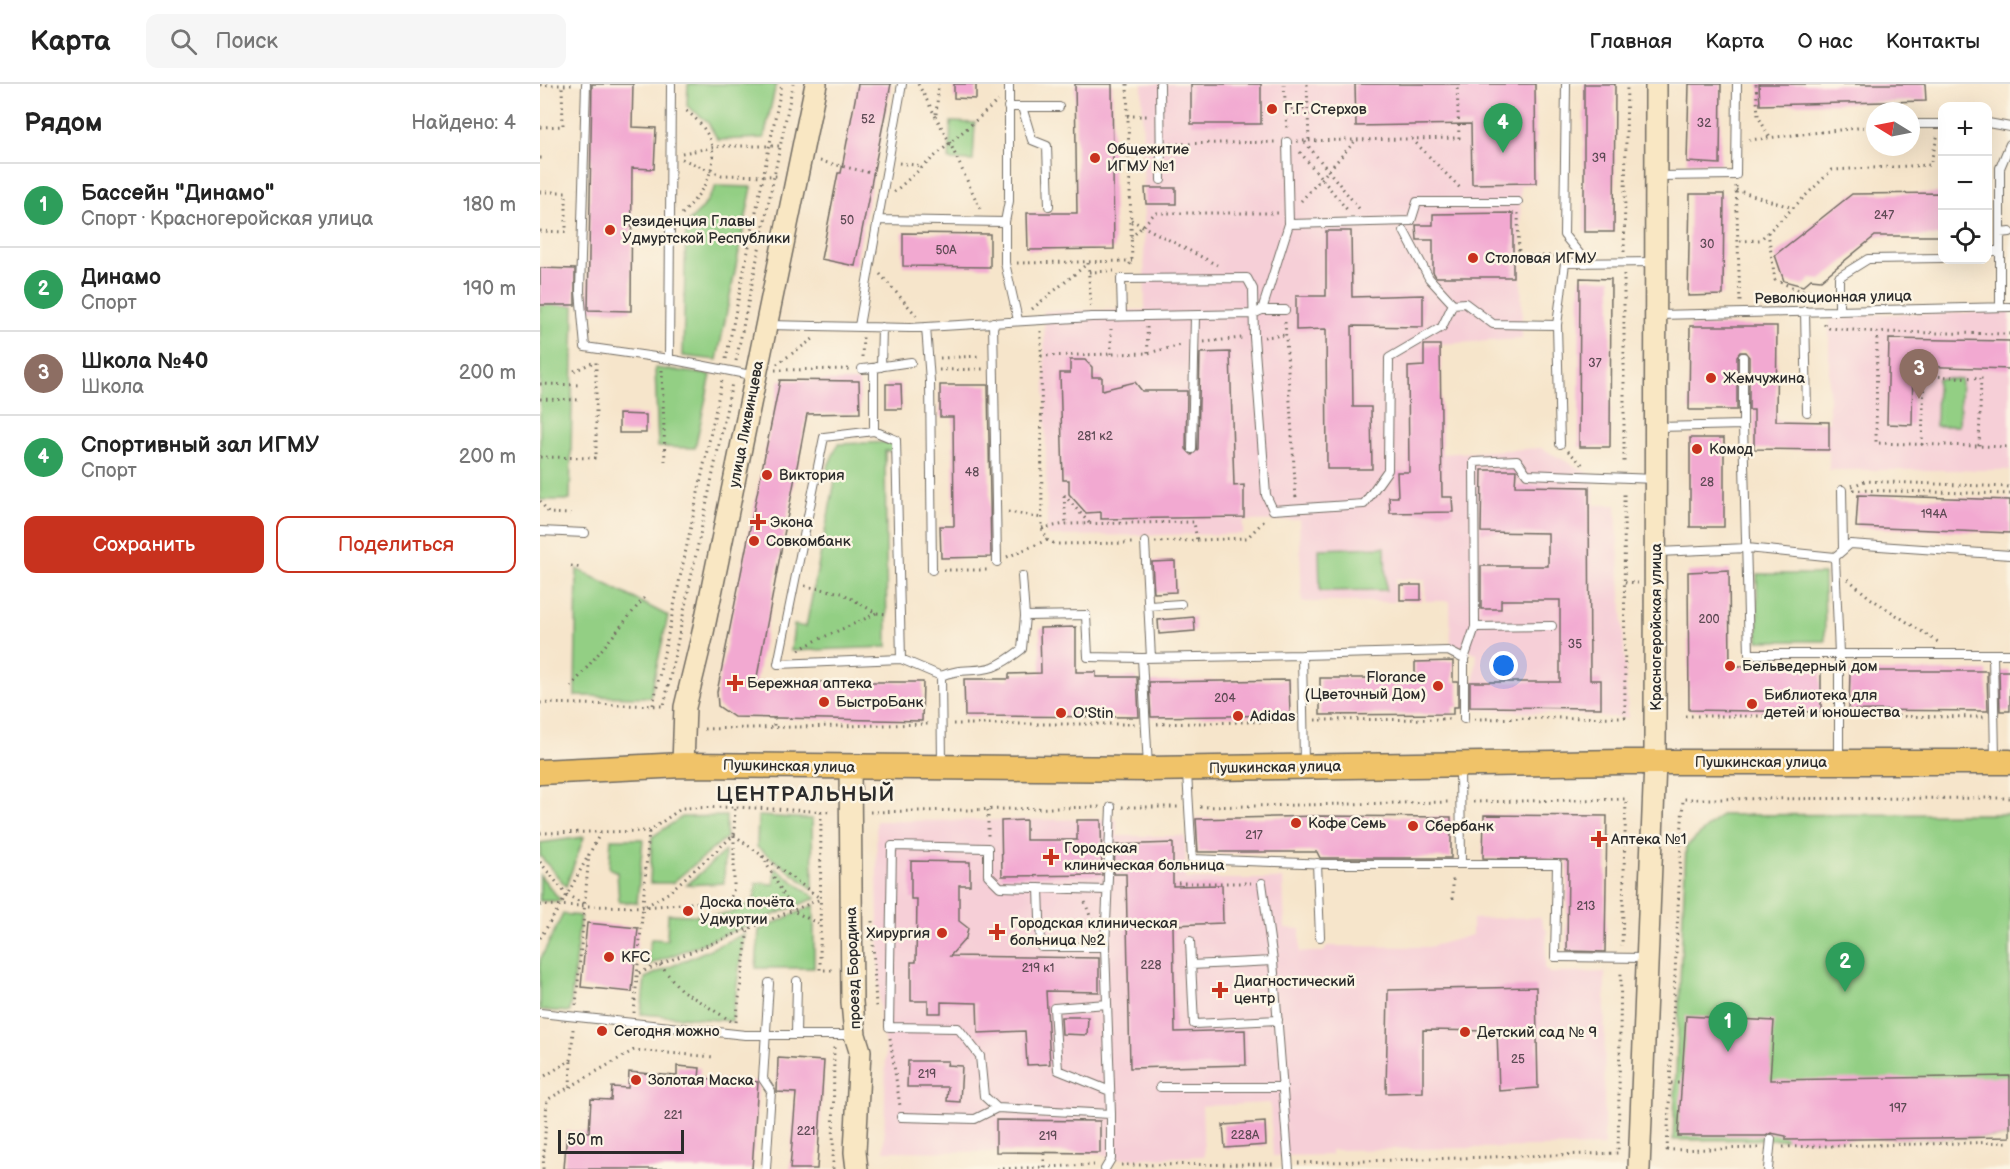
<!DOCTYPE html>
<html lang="ru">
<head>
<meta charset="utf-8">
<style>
	:root { --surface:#fff; --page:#f6f6f6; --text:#222; --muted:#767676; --line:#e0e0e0; --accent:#c8321e }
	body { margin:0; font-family:"Balsamiq Sans",sans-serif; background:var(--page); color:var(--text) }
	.controls { position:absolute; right:18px; top:18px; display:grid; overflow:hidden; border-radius:12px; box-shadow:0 6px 24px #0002 }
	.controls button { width:54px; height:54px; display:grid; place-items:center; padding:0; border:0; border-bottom:2px solid var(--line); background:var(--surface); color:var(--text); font:30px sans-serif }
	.compass { position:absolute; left:1326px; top:18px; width:54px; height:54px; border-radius:50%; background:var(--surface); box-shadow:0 6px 24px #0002; rotate:280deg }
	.scale { position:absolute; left:18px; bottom:15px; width:126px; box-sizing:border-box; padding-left:6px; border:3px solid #2b2b2b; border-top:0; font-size:16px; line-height:21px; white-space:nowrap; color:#2b2b2b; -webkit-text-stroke:4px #fcf5e5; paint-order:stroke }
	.you { position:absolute; left:964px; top:582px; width:21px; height:21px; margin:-15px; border:4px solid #fff; border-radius:50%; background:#1a73e8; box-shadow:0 0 0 9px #1a73e833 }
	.badge { display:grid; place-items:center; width:39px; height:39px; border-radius:50%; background:var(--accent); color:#fff; font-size:20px; font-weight:700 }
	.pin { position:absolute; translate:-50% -50px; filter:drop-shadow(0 2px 3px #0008) }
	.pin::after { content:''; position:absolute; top:32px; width:21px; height:18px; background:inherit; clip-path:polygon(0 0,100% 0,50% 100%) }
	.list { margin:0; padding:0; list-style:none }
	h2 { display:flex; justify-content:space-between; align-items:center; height:78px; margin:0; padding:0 24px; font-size:26px }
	h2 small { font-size:20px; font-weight:400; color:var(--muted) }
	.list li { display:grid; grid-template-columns:39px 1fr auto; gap:18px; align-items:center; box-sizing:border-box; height:84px; padding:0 24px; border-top:2px solid var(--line) }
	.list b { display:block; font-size:22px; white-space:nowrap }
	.list p { margin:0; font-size:20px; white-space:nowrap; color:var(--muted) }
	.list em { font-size:20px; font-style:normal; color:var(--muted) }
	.actions { display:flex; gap:12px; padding:18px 24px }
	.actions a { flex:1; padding:14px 0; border:2px solid var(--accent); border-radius:12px; text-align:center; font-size:21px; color:var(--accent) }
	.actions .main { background:var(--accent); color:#fff }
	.icon { flex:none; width:33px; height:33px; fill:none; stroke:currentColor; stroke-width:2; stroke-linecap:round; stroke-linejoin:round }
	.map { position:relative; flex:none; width:1470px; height:1085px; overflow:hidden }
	header { display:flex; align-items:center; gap:36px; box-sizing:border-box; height:84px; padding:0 30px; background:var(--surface); border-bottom:2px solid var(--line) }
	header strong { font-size:28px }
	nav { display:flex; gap:33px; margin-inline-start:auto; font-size:21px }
	.search { width:420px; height:54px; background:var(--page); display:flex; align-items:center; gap:15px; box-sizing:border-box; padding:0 21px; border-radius:12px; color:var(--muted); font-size:22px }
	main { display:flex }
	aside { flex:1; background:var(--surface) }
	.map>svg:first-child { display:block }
</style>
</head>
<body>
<header>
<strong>Карта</strong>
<div class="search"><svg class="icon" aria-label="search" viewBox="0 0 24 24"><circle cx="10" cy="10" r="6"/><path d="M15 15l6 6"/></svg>Поиск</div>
<nav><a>Главная</a><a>Карта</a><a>О нас</a><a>Контакты</a></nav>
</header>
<main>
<aside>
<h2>Рядом<small>Найдено: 4</small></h2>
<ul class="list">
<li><span class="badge" style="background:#2e9e5b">1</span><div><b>Бассейн &quot;Динамо&quot;</b><p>Спорт · Красногеройская улица</p></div><em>180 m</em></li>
<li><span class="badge" style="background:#2e9e5b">2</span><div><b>Динамо</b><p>Спорт</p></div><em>190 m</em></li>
<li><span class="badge" style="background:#8d6e63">3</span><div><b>Школа №40</b><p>Школа</p></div><em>200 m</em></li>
<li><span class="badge" style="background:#2e9e5b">4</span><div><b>Спортивный зал ИГМУ</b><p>Спорт</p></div><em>200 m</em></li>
</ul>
<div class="actions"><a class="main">Сохранить</a><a>Поделиться</a></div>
</aside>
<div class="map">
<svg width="1470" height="1085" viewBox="0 0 1470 1085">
	<rect width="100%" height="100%" fill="#fcf5e5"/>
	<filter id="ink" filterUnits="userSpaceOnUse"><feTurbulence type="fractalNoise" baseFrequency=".0167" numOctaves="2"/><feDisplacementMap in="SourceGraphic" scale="12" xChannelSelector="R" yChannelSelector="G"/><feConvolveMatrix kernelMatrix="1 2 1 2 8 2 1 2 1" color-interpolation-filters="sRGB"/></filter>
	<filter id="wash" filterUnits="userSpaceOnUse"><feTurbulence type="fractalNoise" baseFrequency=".008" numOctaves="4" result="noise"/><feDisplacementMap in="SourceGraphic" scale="24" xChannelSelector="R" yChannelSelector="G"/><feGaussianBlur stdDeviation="1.35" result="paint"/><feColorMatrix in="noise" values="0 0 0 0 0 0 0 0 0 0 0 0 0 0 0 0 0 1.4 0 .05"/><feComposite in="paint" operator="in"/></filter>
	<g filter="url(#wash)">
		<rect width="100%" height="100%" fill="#f6e5cb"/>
		<path fill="#f6cfd7" d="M602,0H991L992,100L980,101L982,255L884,261V282H900V370L1001,364L1054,392V421H1076L1088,634L931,625L937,570L911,560L910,517H885V495H855V518H762L759,436L703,437V450L507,452L504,227L605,226Z
			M1470,228V386H1289V231Z
			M577,735V752H645L646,795H743L745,844L760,845V868H784L787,862L889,863L932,851V835L1000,833L1007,848L1005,885L1010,889L1065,888L1064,1062L791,1066V1071L733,1072L730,1019L662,1022L664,1072L571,1075L560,1069L344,1067L346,963L340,943L336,737Z"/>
		<path fill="#93cf84" stroke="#5f7d58" stroke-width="1.5" d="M148,0H236L224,54L178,56L167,37L147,22Z
			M411,38L435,39L433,77L409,76Z
			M176,102L212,103L177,276L143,272L146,140L162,125Z
			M0,221H34L30,416H0Z
			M115,284L171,291L155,364L118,363Z
			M1397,295H1421L1419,342H1396Z
			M352,358L354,367H345L347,563L251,567L254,541L266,543L296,392L285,389L298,360Z
			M845,463L846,506L780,507L779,465Z
			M37,485L128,532L110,613L35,612Z
			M1217,490H1284L1285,557H1218Z
			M1470,730V1053L1133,1056L1146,763L1181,731Z
			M186,732V754L132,799H110L112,753L142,733Z
			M218,732L272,735L273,805L217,763Z
			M44,753L26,802L0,772V759Z
			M71,755H103L97,819L79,818L77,788L69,784Z
			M185,767L184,799L147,801Z
			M235,784L276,814L106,882L111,855L127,856L128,830C159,831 192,838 215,814L216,799L234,800Z
			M0,791L21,817H0Z
			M274,821V884H216L219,846Z
			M23,830L40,832L30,928L0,926V876Z
			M204,850L192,937L101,930L105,894Z"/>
		<g id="blocks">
			<path fill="#f2a9d1" d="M52,0H93L92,43L116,44L114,85L92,84L91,227L48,226Z
				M318,0H351L315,182L281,175L298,89H301Z
				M414,0H436V15L414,14Z
				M535,0H572L574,165L488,166L487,129H537Z
				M651,0H721V40H651Z
				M815,0H995L996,99L932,100L931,40L816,42Z
				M1044,0H1075L1074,148H1044Z
				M1149,0H1181L1180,80L1147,78Z
				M1219,0H1385L1386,17L1220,21Z
				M605,104H636V120H606Z
				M1402,109V152H1335L1281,196L1271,195L1263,202L1244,197L1235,171L1312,110Z
				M1150,110H1184L1183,211L1148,212Z
				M973,129V193H896L893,188V156H877L876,141H893V130Z
				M786,147H811L812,213L883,211V243L812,242L813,323H831L832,385H787L786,245L756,246V212H786Z
				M363,149L450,150V183L363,182Z
				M0,184L35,185V221H0Z
				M1040,194L1071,195L1070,363H1039Z
				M1150,242H1237L1236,337L1289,338V366L1214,365V326H1209V273L1205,268H1200L1197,272V326H1149Z
				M1349,255L1470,257V285L1373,282L1372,341L1347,340Z
				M884,261H900L902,413H912L913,428L850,429L849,413H858L857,388H869L868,283L884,282Z
				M690,268L694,402L704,401V433L561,435V428L546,429L529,410V396H523L520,289H530V276H545L552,283V293H562V306L595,298L602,307H647L646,365L652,371L658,365L660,269Z
				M240,296L319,297L320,329L267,330L216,598H383L382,637L194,633L178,622L177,608Z
				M346,300H361L362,325H346Z
				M400,301H448L451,473L401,474L400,442H414L413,333H400Z
				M79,330L106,331V349H79Z
				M1150,354H1184V443H1150Z
				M942,386H976L975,402L1049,403L1050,596H1061V624L930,623V598H1020V516H961V525H941V482H1008V449L941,448Z
				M1318,411L1470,416V449L1316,443Z
				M635,477L636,508L614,509L612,478Z
				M1189,486L1190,582H1281V628L1149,626L1148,488Z
				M860,501H881V516H860Z
				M654,533L655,547L619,550L618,536Z
				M536,543V588H556V593H597L599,633L425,632L424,595H469V590L501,589L500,544Z
				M913,577V598H918V623H913V630L780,631V594H875V578Z
				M1310,587H1447L1448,627L1309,626Z
				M1459,587H1470V627H1460Z
				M749,596L750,631L611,633L609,598Z
				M944,731L1067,732L1065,868L1027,867L1028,776L943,774Z
				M778,732L911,733V774H780L777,768H658L656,735Z
				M486,736V756H537V736H561L562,791L462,792L461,737Z
				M633,759V802L682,801L683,839L633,841L635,948L705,946L706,981L590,984L586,790H574L575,761Z
				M371,777L430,778V801H419V837L428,844L426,854L410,872L559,874V908L506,907L510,980L487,981L485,947L438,949L437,919L401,918V929H388V917H371V878H376L377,815H371Z
				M47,839L98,844L92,908L41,903Z
				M996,903L998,1004L959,1007L957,947L883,946V1008L846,1009L848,906Z
				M1146,932L1234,937L1230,996L1470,992V1053L1246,1056V1052L1231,1049L1226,1052H1138Z
				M521,933H548L547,951L522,950Z
				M238,974L284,977L277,1085H250L256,1009L237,1008Z
				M368,977H408L407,981L422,982L420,1018L407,1017L408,1003H367Z
				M137,982L160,984L159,994L218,998L212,1085H24L27,1047L49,1048L51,1015L71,1016L72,1003L88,1004L89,988L137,992Z
				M456,1036L560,1037V1069L456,1068Z
				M725,1038L726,1061L685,1064L683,1041Z"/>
		</g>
	</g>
	<g filter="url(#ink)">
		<use href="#blocks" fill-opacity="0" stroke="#726c63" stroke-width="1.5"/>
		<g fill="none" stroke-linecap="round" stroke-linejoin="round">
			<g stroke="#726c63" stroke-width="10">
				<path id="lane" d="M46,0L40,207L45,263L129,275L216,292
					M469,0V117L465,138V179L478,236
					M620,0L621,96
					M1026,0L1024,151L1047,179
					M468,23H519
					M482,23L492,56L507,62L509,122
					M1448,39L1470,43
					M1371,40H1402
					M1118,92L1196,91L1197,0
					M338,136L465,138
					M749,140L871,137L877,118H978
					M864,147L889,194L913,220
					M1460,149L1470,148
					M1448,167H1459
					M1460,223V84L1470,60
					M722,226L749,140L747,58
					M1299,226V193L1328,175L1402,174
					M1265,227L1267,328
					M1118,231L1470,223
					M582,232L581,195L707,194L713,205L714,253L726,411L733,426L824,420L848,386L849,274L902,243L913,220L925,219L953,240L1017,241L1025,179L1116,178
					M453,238L457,478
					M227,241L370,244L552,233L713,230L722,226H745
					M1017,241L1020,360
					M319,242L362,0
					M386,243L390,297L392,486
					M1203,273V341
					M129,275L131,0
					M337,283L371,278
					M341,283L342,243
					M322,285L341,283L334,284V347L284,353L238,580L361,575L356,356L334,347
					M1118,343L1203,341L1209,570H1470
					M652,365L655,232
					M1302,406L1303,465
					M0,447L45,449
					M605,458L611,574
					M1118,468L1207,464L1295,473L1310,460L1470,471
					M1295,473L1299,570V674
					M482,492L485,532
					M609,522L641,520
					M1012,542L935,543L934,378L977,376L987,390L1115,395
					M1453,570L1455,674
					M361,575L401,592
					M924,575L935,543
					M764,678L762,571L908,567L924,575V635
					M402,679L401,592C421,583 435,589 453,583C464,579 473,572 482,565L485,532L546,531L548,573L602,574
					M608,683L602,574L762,571
					M920,683L921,780
					M647,689L652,775L789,780H1017L1015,873L1106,874
					M777,779L780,853
					M722,799L733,877L749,1085
					M499,804L501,863H565L571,1030
					M650,857L654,940L738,936
					M565,863L571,723
					M651,881L733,877
					M567,920L514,924L518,986L570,1007
					M0,929L205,951H313
					M256,951L257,897
					M620,1003H743
					M361,1033L435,1035L457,1024
					M226,1085L231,1007L223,995L229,899
					M565,1085L571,1075V1030L457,1024L444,1012L440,972L418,944L349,943L352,762L448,764V791L460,803L567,806
					M1228,1085L1231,1055"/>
			</g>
			<g stroke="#726c63" stroke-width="24">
				<path id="secondary" d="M143,681L145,623L162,553L276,0
					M310,683L312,918L315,951L320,967L315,1068L317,1085
					M1099,1085L1115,678L1116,0"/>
			</g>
			<g stroke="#726c63" stroke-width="27">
				<path id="primary" d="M0,688L143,681L608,685L1086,678H1470"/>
			</g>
			<path stroke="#726c63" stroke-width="3" stroke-dasharray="1.5 4.5" stroke-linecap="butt" d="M378,0L409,57L441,127
				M587,0L592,177L588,183
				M744,0L747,47
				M767,0L769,57
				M1216,0L1218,32L1230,54
				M0,1H35
				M745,25L768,24
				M396,30L399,0
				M587,32H609
				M0,43L23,42L22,1
				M872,55L922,106
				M1209,56L1335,42
				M757,57L919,54L917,0
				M765,58L821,127
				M631,60L735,58
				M760,68L809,128
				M142,69L182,62H240
				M0,74H5
				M142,75L181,91L237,92
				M280,77L335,90
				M359,79L382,82
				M1196,102L1200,218
				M1196,106L1253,124
				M0,108H26V148
				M354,108L458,17
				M761,117L816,56
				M978,129L979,172H1016
				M142,130C176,95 189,58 144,25
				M591,136L677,181
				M0,147L27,148
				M1228,148L1235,196L1259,206L1283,209
				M591,154L615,129H739
				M1200,157L1220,156L1292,86L1390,81L1398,50
				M1084,168L1087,0
				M477,179L592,177
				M548,179L551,222
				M549,188L574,187
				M340,190L377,232
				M1084,190V381
				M1277,216L1286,205
				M492,225L547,180
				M745,238L756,414
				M1284,240L1289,244L1337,248L1470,250
				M607,243L608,269
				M501,247L502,444L507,456L515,460L592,459V461
				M1337,248L1336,359L1470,363
				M724,253L746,251
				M664,258L702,254
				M571,270V245
				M501,272L608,269L642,261
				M322,273L323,253
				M400,274L441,272
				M186,275L242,0
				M196,277L253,0
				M237,280L273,255
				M122,286L125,377
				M235,286L312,285
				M399,286L444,285
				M34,287L54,278
				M0,300L42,301
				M0,315L42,316
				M1382,361L1384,292L1441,294L1439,362
				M1028,367L1043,381
				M0,373L56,374V277
				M1312,402L1325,397L1470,403
				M1313,406L1470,410
				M524,411L551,441
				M524,412L526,440
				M0,417L9,429L31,430
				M468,428L502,434
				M502,444L526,440L654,438L657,457
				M615,458L707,454L726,435
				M467,473L507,456
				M31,482L42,484
				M403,486H447
				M1308,495L1330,514L1398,558
				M1085,498L1098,499
				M265,502L302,509L336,529L348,530
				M259,566C283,551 311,543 336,529
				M31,603L104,514
				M0,619L124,622L192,299
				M113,621L182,296
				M1145,632H1288
				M1310,632L1444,633
				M234,634V642
				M934,635L1085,633L1084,406
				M775,636L913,635
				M413,640H595
				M617,640L751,637
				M164,645L391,640
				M933,718L1086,715L1082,862
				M582,723H638
				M660,723L908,718
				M448,726V754
				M281,728L280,886H294
				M330,728L560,723
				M0,749L109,747L142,724L195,723L291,728
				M194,751L281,815
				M222,772L253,827L281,841
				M0,778L27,811L44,820
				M638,799H711
				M913,815V792
				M545,818L553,840
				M0,821L105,823L185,816L191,812L194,804V751
				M106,822L128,809L194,751L195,723
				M332,837L336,923
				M0,854L27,811L61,748
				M120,881L141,906L191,937
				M99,889L281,815
				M36,921L49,770
				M94,929L109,747
				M196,938L208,845
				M350,954L360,1022
				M0,995L31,976L33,945
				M1131,999H1141
				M30,1003L31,976
				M1243,1063L1470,1058
				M1218,1064L1127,1066L1143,715L1470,714
				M758,1079L1078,1069L1081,886
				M581,1081L737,1080
				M504,1083V1068
				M3,1085L7,1016L94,966L174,973
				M293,1085L294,961
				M457,1085L554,1081"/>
			<use href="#lane" stroke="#fff" stroke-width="8"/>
			<use href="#secondary" stroke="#f9e7c3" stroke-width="21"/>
			<use href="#primary" stroke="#f0c369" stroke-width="24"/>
		</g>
	</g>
	<g fill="#c8321e" stroke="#fcf5e5" stroke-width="2">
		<circle cx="732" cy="25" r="6"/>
		<circle cx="555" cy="74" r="6"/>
		<circle cx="70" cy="146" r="6"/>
		<circle cx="933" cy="174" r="6"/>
		<circle cx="1171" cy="294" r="6"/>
		<circle cx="1157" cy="365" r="6"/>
		<circle cx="227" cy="391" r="6"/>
		<path d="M215 429h6v6h6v6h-6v6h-6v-6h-6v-6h6z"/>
		<circle cx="214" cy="457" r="6"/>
		<circle cx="1190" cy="582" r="6"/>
		<path d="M192 590h6v6h6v6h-6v6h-6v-6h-6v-6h6z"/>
		<circle cx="898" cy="602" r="6"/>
		<circle cx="284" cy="618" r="6"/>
		<circle cx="1212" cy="620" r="6"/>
		<circle cx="521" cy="629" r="6"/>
		<circle cx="698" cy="632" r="6"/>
		<circle cx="756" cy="739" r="6"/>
		<circle cx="873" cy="742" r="6"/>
		<path d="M1056 746h6v6h6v6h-6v6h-6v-6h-6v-6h6z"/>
		<path d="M508 764h6v6h6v6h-6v6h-6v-6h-6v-6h6z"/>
		<circle cx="148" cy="827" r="6"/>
		<path d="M454 839h6v6h6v6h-6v6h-6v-6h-6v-6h6z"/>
		<circle cx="402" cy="849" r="6"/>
		<circle cx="69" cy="873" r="6"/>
		<path d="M677 897h6v6h6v6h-6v6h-6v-6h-6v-6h6z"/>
		<circle cx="62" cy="947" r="6"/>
		<circle cx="925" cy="948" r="6"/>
		<circle cx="96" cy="996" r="6"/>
	</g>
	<g text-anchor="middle" stroke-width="5" stroke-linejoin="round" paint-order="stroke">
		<g font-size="12" fill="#5d4a54">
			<text x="328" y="39">52</text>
			<text x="1164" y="43">32</text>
			<text x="1059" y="78">39</text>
			<text x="1344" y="135">247</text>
			<text x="307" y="140">50</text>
			<text x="1167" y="164">30</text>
			<text x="406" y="170">50А</text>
			<text x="1055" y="283">37</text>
			<text x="555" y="356">281 к2</text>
			<text x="432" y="392">48</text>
			<text x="1167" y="402">28</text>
			<text x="1394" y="434">194А</text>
			<text x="1169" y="539">200</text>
			<text x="1035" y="564">35</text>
			<text x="685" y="618">204</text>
			<text x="714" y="755">217</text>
			<text x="1046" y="826">213</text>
			<text x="611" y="885">228</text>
			<text x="498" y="888">219 к1</text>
			<text x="978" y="979">25</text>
			<text x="387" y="994">219</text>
			<text x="1358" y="1028">197</text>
			<text x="133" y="1035">221</text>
			<text x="266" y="1051">221</text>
			<text x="705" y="1055">228А</text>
			<text x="508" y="1056">219</text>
		</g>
		<g font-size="15" fill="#2b2b2b" stroke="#fcf5e5" text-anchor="start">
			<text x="744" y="30">Г.Г. Стерхов</text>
			<text x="567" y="70">Общежитие<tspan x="567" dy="17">ИГМУ №1</tspan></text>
			<text x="82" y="142">Резиденция Главы<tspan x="82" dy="17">Удмуртской Республики</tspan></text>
			<text x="945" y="179">Столовая ИГМУ</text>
			<text x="1183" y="299">Жемчужина</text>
			<text x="1169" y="370">Комод</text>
			<text x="239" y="396">Виктория</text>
			<text x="230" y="443">Экона</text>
			<text x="226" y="462">Совкомбанк</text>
			<text x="1202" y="587">Бельведерный дом</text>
			<text x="886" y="598" text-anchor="end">Florance<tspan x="886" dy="17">(Цветочный Дом)</tspan></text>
			<text x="207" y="604">Бережная аптека</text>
			<text x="1224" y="616">Библиотека для<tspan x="1224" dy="17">детей и юношества</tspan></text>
			<text x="296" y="623">БыстроБанк</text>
			<text x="533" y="634">O'Stin</text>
			<text x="710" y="637">Adidas</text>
			<text x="768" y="744">Кофе Семь</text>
			<text x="885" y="747">Сбербанк</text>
			<text x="1071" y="760">Аптека №1</text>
			<text x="524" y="769">Городская<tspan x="524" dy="17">клиническая больница</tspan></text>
			<text x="160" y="823">Доска почёта<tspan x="160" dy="17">Удмуртии</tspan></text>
			<text x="470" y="844">Городская клиническая<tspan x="470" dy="17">больница №2</tspan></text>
			<text x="390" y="854" text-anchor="end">Хирургия</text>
			<text x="81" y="878">KFC</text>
			<text x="694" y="902">Диагностический<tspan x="694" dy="17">центр</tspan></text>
			<text x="74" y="952">Сегодня можно</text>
			<text x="937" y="953">Детский сад № 9</text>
			<text x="108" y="1001">Золотая Маска</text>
		</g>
		<g font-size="15" fill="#2b2b2b" stroke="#fcf5e5">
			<text transform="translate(1293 213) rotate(-1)" y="5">Революционная улица</text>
			<text transform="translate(206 340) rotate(-79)" y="5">улица Лихвинцева</text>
			<text transform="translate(1116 543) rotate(-90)" y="5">Красногеройская улица</text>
			<text x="1221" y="683">Пушкинская улица</text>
			<text transform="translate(249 682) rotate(1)" y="5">Пушкинская улица</text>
			<text transform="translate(735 683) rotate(-1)" y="5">Пушкинская улица</text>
			<text transform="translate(313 884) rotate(-92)" y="5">проезд Бородина</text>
		</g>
		<g font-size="21" font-weight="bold" letter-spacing="1.5" fill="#2b2b2b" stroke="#fcf5e5">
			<text x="266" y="717">ЦЕНТРАЛЬНЫЙ</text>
		</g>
	</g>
</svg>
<div class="controls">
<button>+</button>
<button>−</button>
<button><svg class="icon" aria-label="locate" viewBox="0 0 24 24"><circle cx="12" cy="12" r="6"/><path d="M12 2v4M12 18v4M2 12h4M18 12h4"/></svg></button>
</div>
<svg class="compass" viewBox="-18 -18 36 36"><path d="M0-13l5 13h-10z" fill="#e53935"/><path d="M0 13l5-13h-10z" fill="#767676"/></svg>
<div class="scale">50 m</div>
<div class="you"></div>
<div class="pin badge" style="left:1188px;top:968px;background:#2e9e5b">1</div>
<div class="pin badge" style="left:1305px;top:908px;background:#2e9e5b">2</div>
<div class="pin badge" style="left:1379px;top:315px;background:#8d6e63">3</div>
<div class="pin badge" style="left:963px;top:69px;background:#2e9e5b">4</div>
</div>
</main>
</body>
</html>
